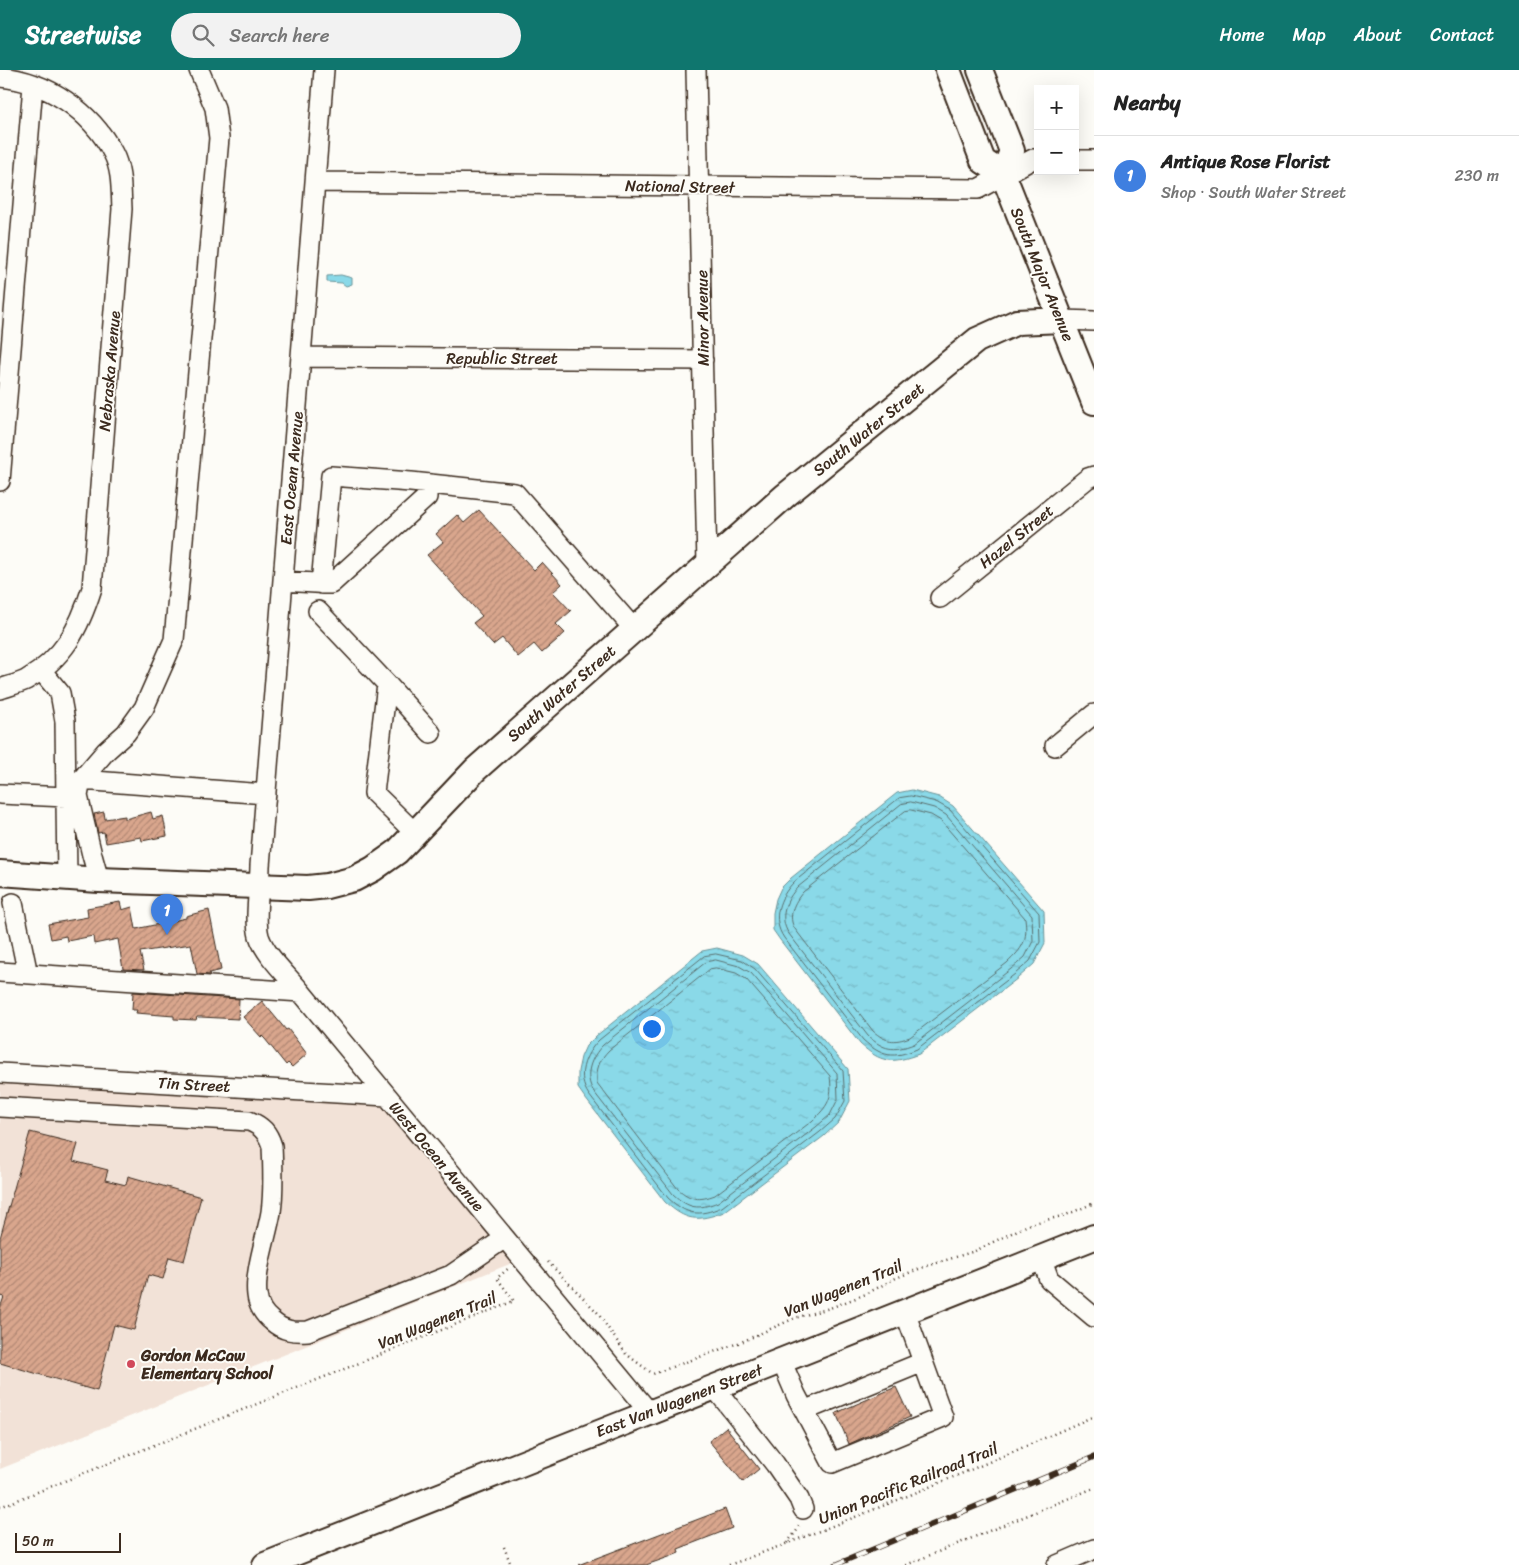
<!DOCTYPE html>
<html lang="en">
<head>
<meta charset="utf-8">
<style>
	:root { --surface:#fff; --page:#f2f2f2; --text:#222; --muted:#767676; --line:#e0e0e0; --accent:#0f766e }
	body { margin:0; font-family:Sriracha,sans-serif; background:var(--page); color:var(--text) }
	.controls { position:absolute; right:15px; top:15px; display:grid; overflow:hidden; border-radius:0px; box-shadow:0 5px 20px #0002 }
	.controls button { width:45px; height:45px; display:grid; place-items:center; padding:0; border:0; border-bottom:1px solid var(--line); background:var(--surface); color:var(--text); font:25px sans-serif }
	.scale { position:absolute; left:15px; bottom:12px; width:106px; box-sizing:border-box; padding-left:5px; border:2px solid #3b2a1e; border-top:0; font-size:14px; line-height:18px; white-space:nowrap; color:#3b2a1e; -webkit-text-stroke:4px #fdfcf7; paint-order:stroke }
	.you { position:absolute; left:651px; top:958px; width:18px; height:18px; margin:-12px; border:4px solid #fff; border-radius:50%; background:#1a73e8; box-shadow:0 0 0 8px #1a73e833 }
	.badge { display:grid; place-items:center; width:32px; height:32px; border-radius:50%; background:var(--accent); color:#fff; font-size:16px; font-weight:700 }
	.pin { position:absolute; translate:-50% -41px; filter:drop-shadow(0 1px 2px #0008) }
	.pin::after { content:''; position:absolute; top:26px; width:18px; height:15px; background:inherit; clip-path:polygon(0 0,100% 0,50% 100%) }
	.list { margin:0; padding:0; list-style:none }
	h2 { display:flex; justify-content:space-between; align-items:center; height:65px; margin:0; padding:0 20px; font-size:21px }
	h2 small { font-size:16px; font-weight:400; color:var(--muted) }
	.list li { display:grid; grid-template-columns:32px 1fr auto; gap:15px; align-items:center; box-sizing:border-box; height:80px; padding:0 20px; border-top:1px solid var(--line) }
	.list b { display:block; font-size:19px; white-space:nowrap }
	.list p { margin:0; font-size:16px; white-space:nowrap; color:var(--muted) }
	.list em { font-size:16px; font-style:normal; color:var(--muted) }
	.icon { flex:none; width:28px; height:28px; fill:none; stroke:currentColor; stroke-width:2; stroke-linecap:round; stroke-linejoin:round }
	.map { position:relative; flex:none; width:1094px; height:1495px; overflow:hidden }
	header { display:flex; align-items:center; gap:30px; box-sizing:border-box; height:70px; padding:0 25px; background:var(--accent); color:#fff }
	header strong { font-size:24px }
	nav { display:flex; gap:28px; margin-inline-start:auto; font-size:18px }
	.search { width:350px; height:45px; background:var(--page); display:flex; align-items:center; gap:12px; box-sizing:border-box; padding:0 18px; border-radius:28px; color:var(--muted); font-size:19px }
	main { display:flex }
	aside { flex:1; background:var(--surface) }
	.map>svg:first-child { display:block }
</style>
</head>
<body>
<header>
<strong>Streetwise</strong>
<div class="search"><svg class="icon" aria-label="search" viewBox="0 0 24 24"><circle cx="10" cy="10" r="6"/><path d="M15 15l6 6"/></svg>Search here</div>
<nav><a>Home</a><a>Map</a><a>About</a><a>Contact</a></nav>
</header>
<main>
<div class="map">
<svg width="1094" height="1495" viewBox="0 0 1094 1495">
	<defs>
		<pattern id="water-ripples" width="26" height="14" patternUnits="userSpaceOnUse" patternTransform="scale(1.25)"><rect width="26" height="14" fill="#8ad9e8"/><path d="M2 4q2-2 4 0t4 0M15 11q2-2 4 0t4 0" fill="none" stroke="#78bac7"/></pattern>
		<pattern id="building-hatch" width="6" height="6" patternUnits="userSpaceOnUse" patternTransform="scale(1.25)"><rect width="6" height="6" fill="#d9a68d"/><path d="M-1 1l2-2M0 6l6-6M5 7l2-2" fill="none" stroke="#b18773"/></pattern>
	</defs>
	<rect width="100%" height="100%" fill="#fdfcf7"/>
	<filter id="ink" filterUnits="userSpaceOnUse"><feTurbulence type="fractalNoise" baseFrequency=".02" numOctaves="2"/><feDisplacementMap in="SourceGraphic" scale="10" xChannelSelector="R" yChannelSelector="G"/><feConvolveMatrix kernelMatrix="1 2 1 2 8 2 1 2 1" color-interpolation-filters="sRGB"/></filter>
	<g filter="url(#ink)">
		<path fill="#f2e2d7" d="M0,1003L387,1026L522,1189L0,1399Z"/>
		<path fill="url(#water-ripples)" stroke="#6a9397" d="M341,205L352,208V214L346,216L342,213L327,212V206Z
			M912,720L939,727L953,736L1044,841L1045,873L1034,894L1018,908L919,984C892,994 881,993 860,974L780,870L773,860V843L776,829L781,818L791,808L897,723Z
			M717,878L743,885L758,894L848,999L850,1031L839,1052L824,1066L724,1142C697,1152 686,1151 665,1132L585,1028L578,1018V1001L581,987L586,976L596,966L702,881Z"/>
		<g fill="none" stroke-linecap="round" stroke-linejoin="round">
			<path stroke="#5b706f" stroke-width="1" d="M911,726L936,732L950,740L1039,843L1040,872L1030,891L1015,904L917,979C893,989 882,987 863,970L784,868C771,849 779,827 794,812L899,728Z
				M911,732L934,738L946,745L1032,845L1033,871L1025,887L1011,899L914,974C893,982 884,980 868,966L789,864C778,848 786,829 798,817L901,734Z
				M911,740L931,745L941,751L1025,848C1028,871 1023,878 1007,893L910,967C894,973 886,972 873,961L795,859C787,847 794,832 803,822L905,741Z
				M716,884L742,890L755,899L843,1001L845,1031L835,1049L820,1062L722,1137C698,1147 687,1145 668,1128L589,1025C576,1007 584,985 599,970L704,886Z
				M716,890L739,896L751,903L837,1003L838,1029L830,1045L816,1057L718,1132C698,1140 689,1139 673,1124L594,1022C583,1006 591,987 603,975L706,892Z
				M716,898L736,903L746,909L830,1006C833,1029 828,1036 812,1051L715,1125C699,1131 691,1130 678,1119L597,1013C596,999 599,990 609,980L710,899Z"/>
		</g>
		<path fill="url(#building-hatch)" stroke="#3b2a1e" d="M479,440L534,500L542,492L562,514L553,522L571,541L556,554L565,563L542,583L534,574L518,587L502,568L493,575L473,553L482,546L427,485L443,472L436,464L457,445L464,453Z
			M104,742L105,749L125,746V749L151,742L153,749L163,746L167,766L142,771L141,767L106,773L104,762L98,763L94,744Z
			M120,832L122,840L132,837L136,859L186,848V846L209,840L221,900L209,903L210,905L197,904L191,874L140,882L144,900L123,899L118,869L94,874L93,866L67,871L66,866L51,869L48,854L88,847L87,838Z
			M133,922L239,929L238,949L201,947H197L196,950L174,949V946L136,943L137,940H132Z
			M262,931L286,960L288,959L307,984L292,997L288,993L286,995L265,969L262,966L261,967L243,947Z
			M30,1062L78,1074L73,1091L108,1100L105,1110L126,1115L128,1106L201,1127L184,1191L169,1187L163,1209L148,1205L134,1260L114,1255L97,1321L0,1293V1238L4,1227L0,1226V1168Z
			M896,1317L910,1347L849,1374L836,1343Z
			M726,1357L759,1399L743,1412L709,1371Z
			M725,1439L732,1458L678,1479L679,1483L669,1487L646,1495H578Z"/>
		<g fill="none" stroke-linecap="round" stroke-linejoin="round">
			<g stroke="#3b2a1e" stroke-width="22">
				<path id="minor" d="M199,0L215,38L219,68L174,570L144,638L126,663L106,681L81,710L266,724
					M324,0L260,796C260,815 254,848 259,866C265,885 288,906 301,922L649,1342
					M696,0L707,495
					M0,7C47,11 91,41 113,83C122,100 121,120 122,139L92,518C79,559 64,588 26,610C18,614 8,616 0,619
					M1075,90H1094
					M315,112L978,119L1033,89H1038
					M1062,250L1094,251
					M301,287L703,290
					M0,411L33,15
					M283,511L331,514L427,427V414
					M321,514L331,406L411,412L515,423L634,559
					M940,528L1088,408L1094,406
					M318,541L387,614L374,723L415,763
					M41,600L60,623L65,651L67,808
					M387,614L431,663
					M1055,676L1094,644
					M81,710L78,726L92,785L99,810
					M0,724L66,727
					M13,833L26,895L25,904
					M0,902L301,922
					M0,1003L387,1026
					M0,1037L249,1051C262,1056 268,1063 272,1076C273,1097 274,1121 271,1142C267,1166 254,1202 257,1225C258,1235 264,1245 272,1251C283,1261 294,1262 308,1261L451,1205L505,1168
					M1041,1188L1049,1209L1094,1247
					M781,1290L796,1325L832,1393L943,1347L905,1242
					M714,1317L775,1394L799,1429L803,1439
					M806,1340L923,1292
					M1057,1495L1094,1479"/>
			</g>
			<g stroke="#3b2a1e" stroke-width="28">
				<path id="major" d="M948,0L983,91L1003,104L1094,332
					M980,0L1012,81L1003,104
					M0,803L99,810L308,818L327,816L354,809L373,799L397,782L475,700L786,425L977,270L1017,252L1062,250
					M265,1495L1094,1167"/>
			</g>
			<path stroke="#3b2a1e" stroke-width="2.5" stroke-dasharray="1 4" stroke-linecap="butt" d="M548,1192L597,1242L626,1284L653,1304L741,1272L795,1248L830,1238L866,1224L896,1208L924,1197L975,1181L1030,1154L1066,1145L1094,1133
				M0,1437L514,1231L497,1208L509,1198
				M787,1473L798,1459L800,1453
				M504,1477L511,1495
				M729,1495C852,1450 974,1400 1094,1346
				M906,1495L1094,1418"/>
			<use href="#minor" stroke="#fdfcf7" stroke-width="19"/>
			<use href="#major" stroke="#fdfcf7" stroke-width="24"/>
			<g stroke="#3b2a1e" stroke-width="5.5">
				<path id="rail" d="M835,1495L1094,1387"/>
			</g>
			<use href="#rail" stroke="#fdfcf7" stroke-width="4" stroke-dasharray="11" stroke-linecap="butt"/>
		</g>
	</g>
	<circle fill="#d1495b" stroke="#fdfcf7" stroke-width="2" cx="131" cy="1294" r="5"/>
	<g text-anchor="middle" stroke-width="4" stroke-linejoin="round" paint-order="stroke">
		<g font-size="16" fill="#3b2a1e" stroke="#fdfcf7">
			<text transform="translate(680 116) rotate(1)" y="6">National Street</text>
			<text transform="translate(1043 204) rotate(68)" y="6">South Major Avenue</text>
			<text transform="translate(702 248) rotate(-91)" y="6">Minor Avenue</text>
			<text x="502" y="294">Republic Street</text>
			<text transform="translate(109 301) rotate(-85)" y="6">Nebraska Avenue</text>
			<text transform="translate(868 359) rotate(-39)" y="6">South Water Street</text>
			<text transform="translate(291 408) rotate(-85)" y="6">East Ocean Avenue</text>
			<text transform="translate(1016 466) rotate(-39)" y="6">Hazel Street</text>
			<text transform="translate(561 623) rotate(-41)" y="6">South Water Street</text>
			<text transform="translate(194 1014) rotate(3)" y="6">Tin Street</text>
			<text transform="translate(437 1086) rotate(50)" y="6">West Ocean Avenue</text>
			<text transform="translate(843 1218) rotate(-22)" y="6">Van Wagenen Trail</text>
			<text transform="translate(437 1250) rotate(-22)" y="6">Van Wagenen Trail</text>
			<text transform="translate(679 1330) rotate(-21)" y="6">East Van Wagenen Street</text>
			<text transform="translate(908 1413) rotate(-22)" y="6">Union Pacific Railroad Trail</text>
		</g>
		<g font-size="16" font-weight="bold" fill="#3b2a1e" stroke="#fdfcf7" text-anchor="start">
			<text x="141" y="1291">Gordon McCaw<tspan x="141" dy="18">Elementary School</tspan></text>
		</g>
	</g>
</svg>
<div class="controls">
<button>+</button>
<button>−</button>
</div>
<div class="scale">50 m</div>
<div class="you"></div>
<div class="pin badge" style="left:167px;top:865px;background:#3f7fe0">1</div>
</div>
<aside>
<h2>Nearby<small></small></h2>
<ul class="list">
<li><span class="badge" style="background:#3f7fe0">1</span><div><b>Antique Rose Florist</b><p>Shop · South Water Street</p></div><em>230 m</em></li>
</ul>
</aside>
</main>
</body>
</html>
